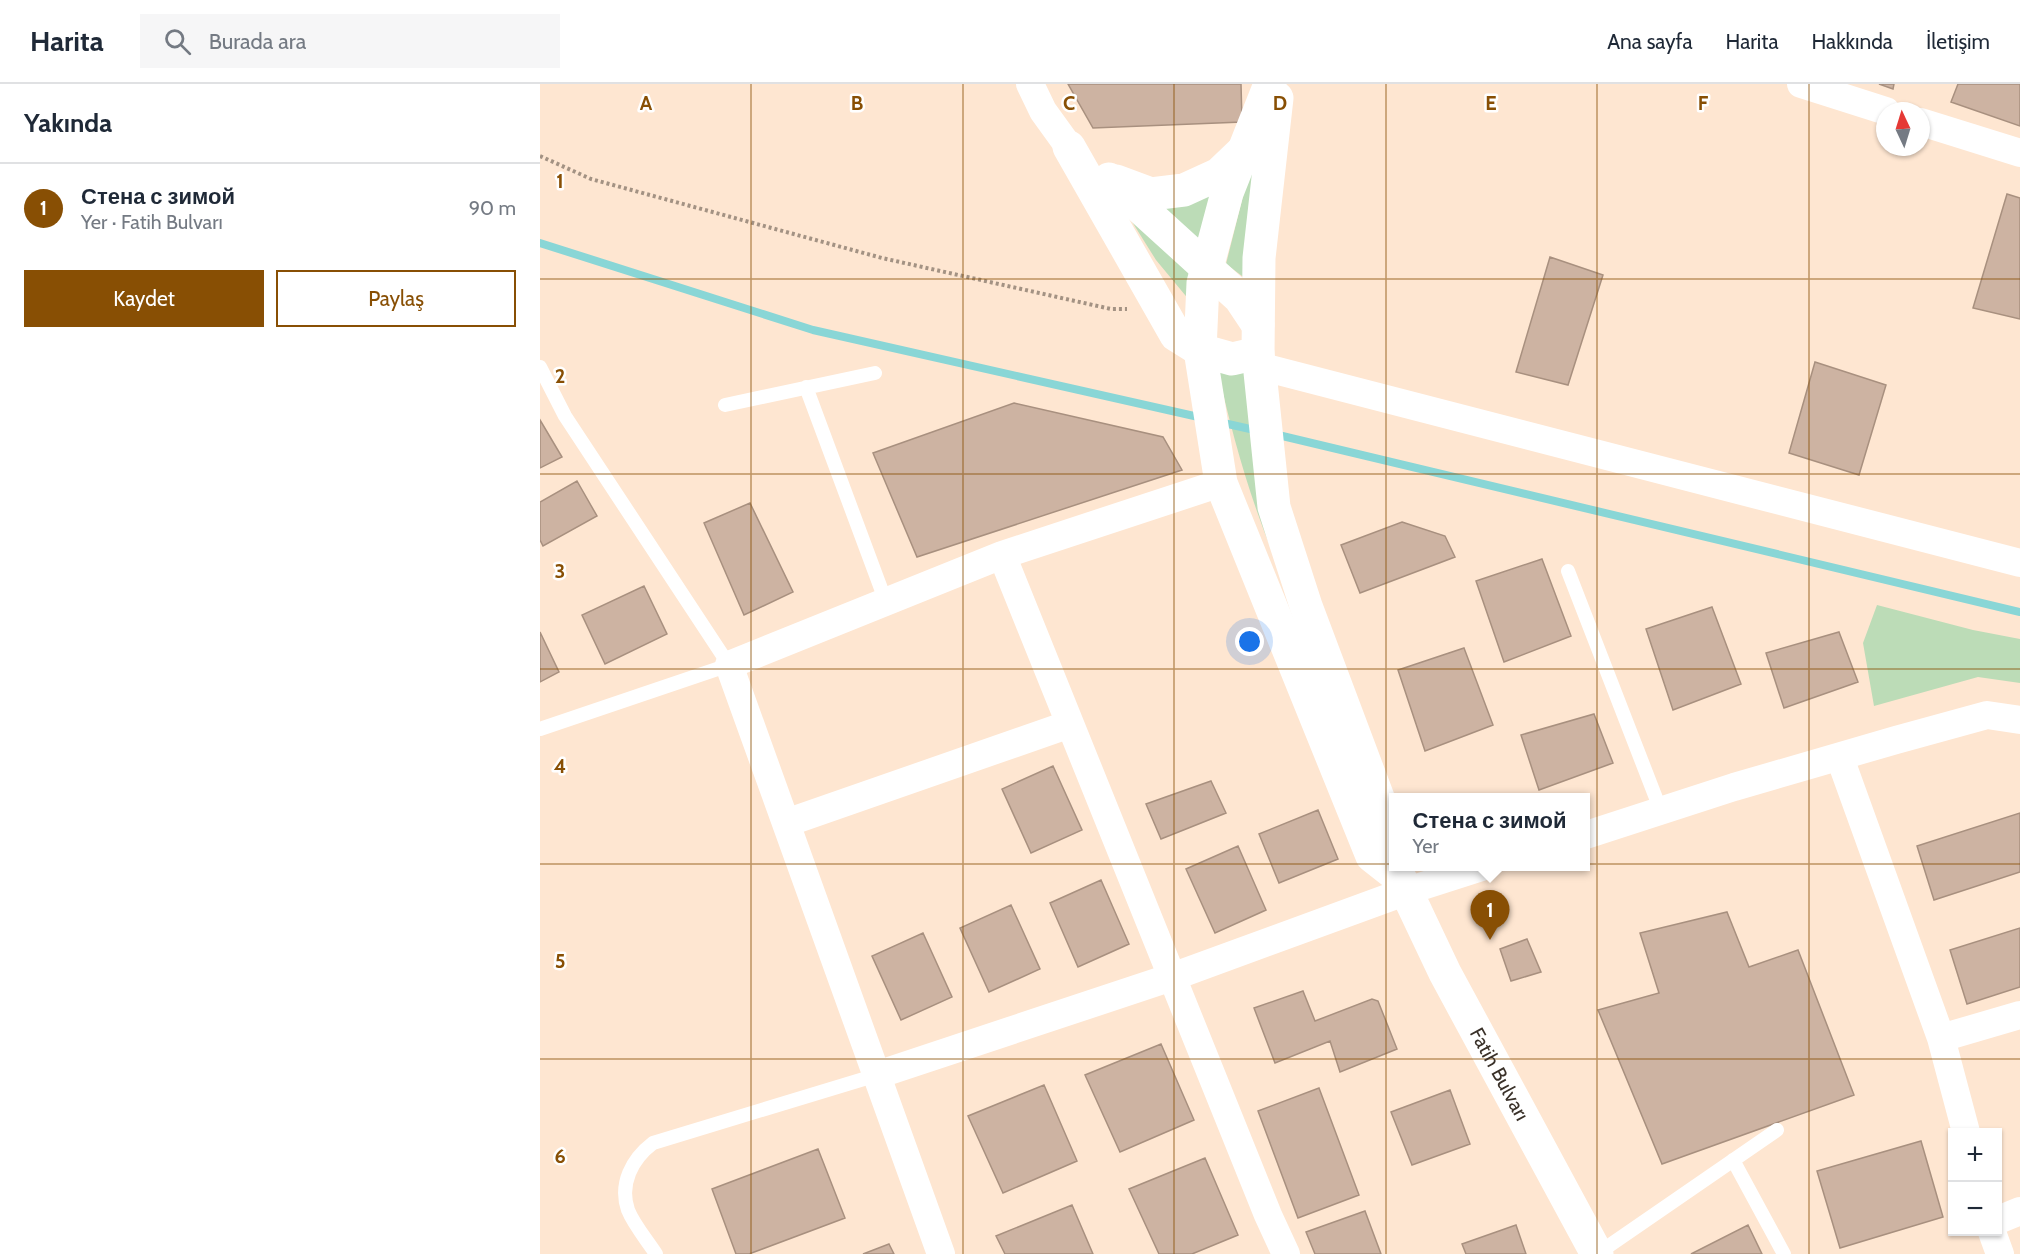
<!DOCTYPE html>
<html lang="tr">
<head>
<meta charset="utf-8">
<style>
	:root { --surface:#fff; --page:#f6f6f7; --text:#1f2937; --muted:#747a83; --line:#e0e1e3; --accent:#884f04 }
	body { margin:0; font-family:Cabin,sans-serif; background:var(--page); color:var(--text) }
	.controls { position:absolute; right:18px; bottom:18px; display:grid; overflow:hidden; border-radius:0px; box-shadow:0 2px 4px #0004 }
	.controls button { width:54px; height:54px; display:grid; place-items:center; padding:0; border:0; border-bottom:2px solid var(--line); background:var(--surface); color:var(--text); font:30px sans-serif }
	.compass { position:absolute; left:1336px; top:18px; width:54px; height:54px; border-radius:50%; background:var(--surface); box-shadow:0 2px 4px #0004; rotate:356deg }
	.you { position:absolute; left:710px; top:558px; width:21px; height:21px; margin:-15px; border:4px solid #fff; border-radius:50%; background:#1a73e8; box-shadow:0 0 0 9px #1a73e833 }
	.badge { display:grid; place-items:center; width:39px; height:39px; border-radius:50%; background:var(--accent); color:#fff; font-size:20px; font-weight:700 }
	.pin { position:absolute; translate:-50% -50px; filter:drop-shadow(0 2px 3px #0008) }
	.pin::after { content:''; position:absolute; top:32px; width:21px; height:18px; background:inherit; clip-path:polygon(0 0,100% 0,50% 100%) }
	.popup { position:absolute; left:849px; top:709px; width:201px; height:78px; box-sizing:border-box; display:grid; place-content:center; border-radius:0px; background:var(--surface); filter:drop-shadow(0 2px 4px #0005); font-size:20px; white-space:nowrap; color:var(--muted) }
	.popup b { font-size:22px; color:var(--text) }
	.popup::after { content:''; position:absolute; left:50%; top:100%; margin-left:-12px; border:12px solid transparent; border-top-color:var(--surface) }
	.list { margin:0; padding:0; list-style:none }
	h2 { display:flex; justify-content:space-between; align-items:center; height:78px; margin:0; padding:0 24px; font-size:26px }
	h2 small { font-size:20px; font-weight:400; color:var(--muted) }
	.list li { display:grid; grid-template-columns:39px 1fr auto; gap:18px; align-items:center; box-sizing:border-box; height:90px; padding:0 24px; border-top:2px solid var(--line) }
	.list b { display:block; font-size:22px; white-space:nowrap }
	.list p { margin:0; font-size:20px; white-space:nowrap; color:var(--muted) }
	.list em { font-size:20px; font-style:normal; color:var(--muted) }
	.actions { display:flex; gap:12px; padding:18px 24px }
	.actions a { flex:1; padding:14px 0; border:2px solid var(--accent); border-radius:0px; text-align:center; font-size:21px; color:var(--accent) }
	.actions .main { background:var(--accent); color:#fff }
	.icon { flex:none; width:33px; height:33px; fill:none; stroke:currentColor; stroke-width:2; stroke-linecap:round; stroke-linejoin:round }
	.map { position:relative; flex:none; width:1480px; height:1170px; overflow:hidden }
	header { display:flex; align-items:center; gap:36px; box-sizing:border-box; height:84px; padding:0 30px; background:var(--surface); border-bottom:2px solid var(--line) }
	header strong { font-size:28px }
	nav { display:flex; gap:33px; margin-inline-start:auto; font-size:21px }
	.search { width:420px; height:54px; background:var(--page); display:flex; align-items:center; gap:15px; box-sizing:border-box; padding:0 21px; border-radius:0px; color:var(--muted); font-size:22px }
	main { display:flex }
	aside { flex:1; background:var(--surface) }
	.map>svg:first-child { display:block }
</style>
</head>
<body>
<header>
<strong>Harita</strong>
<div class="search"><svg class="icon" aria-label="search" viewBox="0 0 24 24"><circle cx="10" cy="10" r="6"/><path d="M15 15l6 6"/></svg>Burada ara</div>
<nav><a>Ana sayfa</a><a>Harita</a><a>Hakkında</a><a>İletişim</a></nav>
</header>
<main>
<aside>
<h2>Yakında<small></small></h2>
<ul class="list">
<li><span class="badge">1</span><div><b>Стена с зимой</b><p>Yer · Fatih Bulvarı</p></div><em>90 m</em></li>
</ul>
<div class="actions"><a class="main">Kaydet</a><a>Paylaş</a></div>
</aside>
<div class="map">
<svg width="1480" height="1170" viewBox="0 0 1480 1170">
	<rect width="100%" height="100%" fill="#fee6d1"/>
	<path fill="#bcdcb7" d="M717,75L710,198L686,180L704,108Z
		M679,102L662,159L618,119Z
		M584,125L657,187L650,217L616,176Z
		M677,283L707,286L748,504C715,433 694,360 677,283Z
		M1337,521L1433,546L1480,555V599L1438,593L1334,622L1323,559Z"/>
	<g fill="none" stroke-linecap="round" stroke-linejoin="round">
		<path stroke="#89d6d6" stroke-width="8" d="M0,159L273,246L663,334
			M679,338L719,347
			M734,350L1480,528"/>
	</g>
	<path fill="#cdb3a2" stroke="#a8907f" stroke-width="1.5" d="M528,0H701L702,38L553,44Z
		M1339,0H1354L1353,5Z
		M1418,0H1480V42L1411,18Z
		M1467,110L1480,114V235L1433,224Z
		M1010,173L1063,191L1028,301L976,288Z
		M1275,278L1346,301L1319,391L1249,369Z
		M474,319L623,353L642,386L377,473L333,369Z
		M0,336L22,373L0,384Z
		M37,397L57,432L3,462L0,456V418Z
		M210,419L253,508L204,531L164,439Z
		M862,438L905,452L915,473L820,509L801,461Z
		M1002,475L1031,552L964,578L936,497Z
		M104,502L127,550L65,580L42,531Z
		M1172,523L1201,600L1133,626L1106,545Z
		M0,548L19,588L0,598Z
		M1299,548L1318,598L1244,624L1226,569Z
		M924,564L953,641L885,667L858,586Z
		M1054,630L1073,679L999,706L981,651Z
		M513,682L542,746L491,769L462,705Z
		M671,697L686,729L621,755L606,720Z
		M778,726L798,775L739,799L719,750Z
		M1480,729V788L1394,816L1377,762Z
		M698,762L726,826L675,849L646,785Z
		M561,796L589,860L538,883L510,819Z
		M471,821L500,885L449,908L420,844Z
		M1187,828L1209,883L1258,866L1314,1011L1122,1080L1058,926L1119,909L1100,849Z
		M1480,844V903L1427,920L1410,866Z
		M383,849L412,913L361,936L332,872Z
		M987,855L1001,888L971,897L960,865Z
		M763,907L775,937L832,915L838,917L857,965L800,988L790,957L735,979L714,924Z
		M621,960L654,1036L580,1068L545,991Z
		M504,1001L537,1077L463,1109L428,1032Z
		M779,1004L819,1111L758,1134L718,1027Z
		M910,1006L930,1060L872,1081L851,1028Z
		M1381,1057L1403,1133L1300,1164L1277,1087Z
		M278,1065L305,1134L209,1170H196L172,1105Z
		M665,1074L698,1151L652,1170H619L589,1105Z
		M532,1121L553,1170H465L456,1152Z
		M825,1127L841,1170H775L766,1148Z
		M976,1141L986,1170H926L922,1160Z
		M1208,1141L1222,1170H1151Z
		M349,1160L354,1170H323Z"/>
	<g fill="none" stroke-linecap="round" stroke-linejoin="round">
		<path stroke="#a39283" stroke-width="4" stroke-dasharray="3 3" stroke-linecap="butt" d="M0,72L51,95L342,174L571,225H587"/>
		<path stroke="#fff" stroke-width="14" d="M0,283L25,332L189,581L0,645
			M266,303L346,518
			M185,321L335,289
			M1028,487L1121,727
			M1193,1076L1244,1170
			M116,1170C107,1156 94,1141 88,1126C79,1100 92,1075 113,1059L337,991
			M1057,1170L1237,1046"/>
		<path stroke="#fff" stroke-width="28" d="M490,0L503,27L529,63
			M1261,0L1346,27
			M1381,38L1480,69
			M719,282L1480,479
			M462,471L728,1131L746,1170
			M1300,674L1401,954L1426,1048
			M246,739L530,640
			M1046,751L1194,703L1356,656L1447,631L1480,636
			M1401,954L1480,931
			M337,991L632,893L867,807L945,782
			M1458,1136L1480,1127
			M1452,1148L1460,1170
			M401,1170L189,581L462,471L681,399"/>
		<g stroke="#fff" stroke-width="33">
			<path id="s1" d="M730,0L687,109L663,199L660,266L681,399L832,772L860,794L905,889L1057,1170"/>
			<path d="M737,14L719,174L718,269L734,423L766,522L854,756"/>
			<path d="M529,63L636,251L660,266L692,275L718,269"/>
			<path d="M569,95L700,214L718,241"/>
			<path d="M576,97L611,110L644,106L679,90L702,68"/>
		</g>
	</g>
	<path fill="none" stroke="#884f04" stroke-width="1.5" stroke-opacity="0.55" d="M211,0V1170M423,0V1170M634,0V1170M846,0V1170M1057,0V1170M1269,0V1170M0,195H1480M0,390H1480M0,585H1480M0,780H1480M0,975H1480"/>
	<g text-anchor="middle" stroke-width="5" stroke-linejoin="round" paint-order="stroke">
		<g font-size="20" fill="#3a3129" stroke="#fff">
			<text dy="7" stroke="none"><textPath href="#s1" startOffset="1070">Fatih Bulvarı</textPath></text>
		</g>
	</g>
	<g font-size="20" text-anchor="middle" font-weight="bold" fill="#884f04" stroke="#fff" stroke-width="5" stroke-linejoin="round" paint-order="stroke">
		<text x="106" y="26">A</text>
		<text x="317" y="26">B</text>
		<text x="529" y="26">C</text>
		<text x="740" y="26">D</text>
		<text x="951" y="26">E</text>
		<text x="1163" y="26">F</text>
		<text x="20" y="104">1</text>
		<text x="20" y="299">2</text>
		<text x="20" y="494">3</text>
		<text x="20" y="689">4</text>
		<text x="20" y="884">5</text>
		<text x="20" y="1079">6</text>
	</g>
</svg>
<div class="controls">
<button>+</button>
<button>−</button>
</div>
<svg class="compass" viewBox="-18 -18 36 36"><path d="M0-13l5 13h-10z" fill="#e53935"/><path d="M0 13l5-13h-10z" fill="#747a83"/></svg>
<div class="you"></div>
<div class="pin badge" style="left:950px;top:856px">1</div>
<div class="popup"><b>Стена с зимой</b>Yer</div>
</div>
</main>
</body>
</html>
